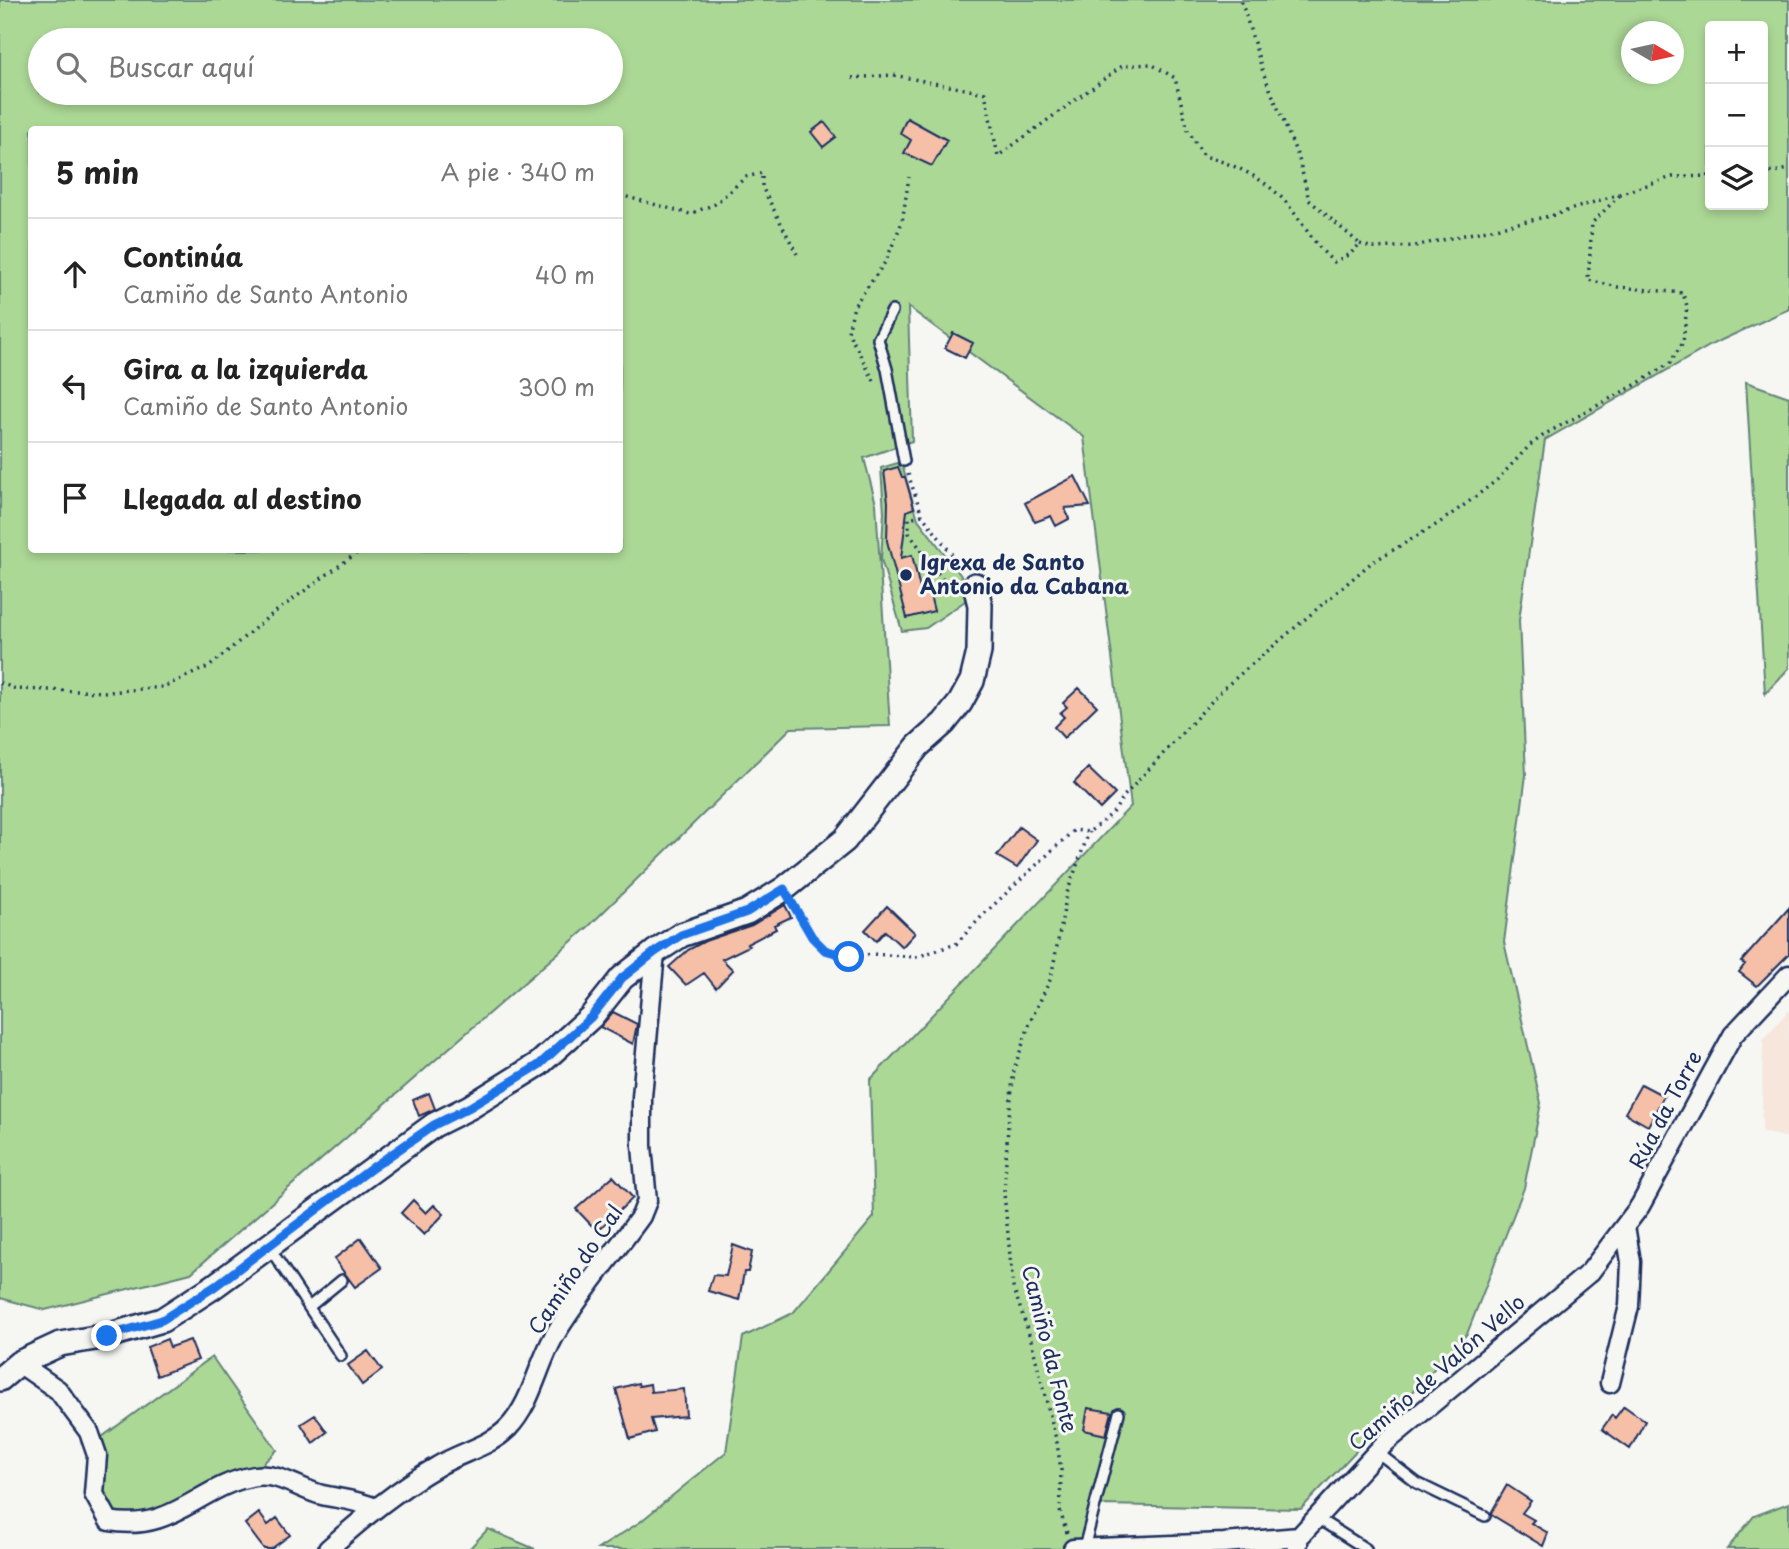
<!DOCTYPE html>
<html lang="es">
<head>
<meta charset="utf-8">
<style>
	:root { --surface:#fff; --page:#f2f2f2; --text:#222; --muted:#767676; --line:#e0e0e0 }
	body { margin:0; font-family:"Playpen Sans",sans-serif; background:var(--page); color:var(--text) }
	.controls { position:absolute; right:21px; top:21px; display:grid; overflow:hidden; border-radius:7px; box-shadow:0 4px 10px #0003 }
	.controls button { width:63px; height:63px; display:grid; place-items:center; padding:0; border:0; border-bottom:2px solid var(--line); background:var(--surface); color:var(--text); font:35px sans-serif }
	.compass { position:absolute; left:1621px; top:21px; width:63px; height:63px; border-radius:50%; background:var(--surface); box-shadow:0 4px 10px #0003; rotate:99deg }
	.stop { position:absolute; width:21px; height:21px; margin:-16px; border:5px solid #1a73e8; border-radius:50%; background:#fff }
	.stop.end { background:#1a73e8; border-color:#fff; box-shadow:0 2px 7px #0008 }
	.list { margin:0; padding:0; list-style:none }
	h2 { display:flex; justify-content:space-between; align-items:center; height:91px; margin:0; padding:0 28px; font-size:30px }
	h2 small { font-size:23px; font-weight:400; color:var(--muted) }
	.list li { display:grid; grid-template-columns:46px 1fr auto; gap:21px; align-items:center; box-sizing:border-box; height:112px; padding:0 28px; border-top:2px solid var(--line) }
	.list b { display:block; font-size:26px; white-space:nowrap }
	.list p { margin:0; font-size:23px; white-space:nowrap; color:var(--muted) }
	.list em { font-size:23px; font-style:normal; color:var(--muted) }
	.icon { flex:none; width:38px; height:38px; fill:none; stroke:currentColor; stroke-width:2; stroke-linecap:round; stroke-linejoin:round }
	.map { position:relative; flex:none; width:1789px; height:1549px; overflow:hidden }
	.search { position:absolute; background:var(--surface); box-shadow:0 4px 10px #0003; left:28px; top:28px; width:595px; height:77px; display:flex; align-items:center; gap:18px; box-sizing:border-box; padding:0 24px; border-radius:38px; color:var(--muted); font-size:26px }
	.panel { position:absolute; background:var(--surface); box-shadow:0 4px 10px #0003; left:28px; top:126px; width:595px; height:427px; border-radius:7px }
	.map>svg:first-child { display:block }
</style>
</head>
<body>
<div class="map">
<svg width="1789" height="1549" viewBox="0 0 1789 1549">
	<rect width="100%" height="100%" fill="#f6f6f2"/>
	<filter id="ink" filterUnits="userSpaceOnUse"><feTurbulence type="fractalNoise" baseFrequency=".0143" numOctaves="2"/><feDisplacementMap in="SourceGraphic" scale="14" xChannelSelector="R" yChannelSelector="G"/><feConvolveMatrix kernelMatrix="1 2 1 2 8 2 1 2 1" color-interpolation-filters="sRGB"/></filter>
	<g filter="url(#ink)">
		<path fill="#f6e6dc" d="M1789,1010V1138L1762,1132L1763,1040Z"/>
		<path fill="#acd896" stroke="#64847a" stroke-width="2" fill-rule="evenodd" d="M0,0H1789V309L1713,344L1545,440L1519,620L1526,775L1504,942L1541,1103L1524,1188L1467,1334L1301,1509L1102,1505L1077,1549H598L640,1522L726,1452L743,1337L793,1313L874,1217L870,1080L1131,806L1084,437L908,307L912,441L864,458L876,504L890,726L791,728L588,927L191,1273L45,1310L0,1298ZM1710,26H1763V205H1710ZM1632,32H1674V74H1632ZM40,40H611V93H40ZM32,130H620V550H32Z
			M1746,382L1789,397V668L1765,694Z
			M901,462L918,519L968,585V599L926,628L902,631L881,559L884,512L881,468Z
			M212,1357L277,1450L251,1475L150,1516L118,1514L104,1504L98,1494L105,1449L102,1437Z
			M1789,1503V1549H1727L1754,1516Z
			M488,1529L535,1549H469Z"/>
		<path fill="#f5bfa8" stroke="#1b2f5e" stroke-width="2" d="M907,118L947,140L932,166L904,153L911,140L900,133Z
			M824,122L836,137L823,147L811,132Z
			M953,333L973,343L965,358L945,348Z
			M898,467L902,477H905L914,508L907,511L901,558L912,555L921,593L929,591L934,611L907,618L887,541L888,502L884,471Z
			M1075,476L1090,506L1065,508L1069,519L1056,526L1051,516L1035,522L1025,503Z
			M1079,688L1097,706L1064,738L1054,727L1064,717L1060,713L1067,707L1063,703Z
			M1088,768L1115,794L1100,809L1074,783Z
			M1019,827L1037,840L1017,868L997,856Z
			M785,905L791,917L774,925L776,929L747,944L749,946L722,959L733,970L716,988L704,973L686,985L669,967L688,950L705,941L752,925Z
			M887,906L915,933L902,947L885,931L876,941L865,930Z
			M1789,908V954L1757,986L1739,972L1745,964L1741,962Z
			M613,1012L637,1024L633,1044L600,1027Z
			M1641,1084L1664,1096L1648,1126L1625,1113Z
			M429,1093L435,1109L419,1116L413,1100Z
			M613,1176L633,1198L597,1231L576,1209Z
			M413,1200L426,1213L434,1205L444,1214L424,1235L401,1213Z
			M361,1238L382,1268L355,1287L334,1259Z
			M733,1245L752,1252L748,1272H744L739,1300L708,1291L713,1275L726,1276Z
			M167,1339L170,1347L190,1340L198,1360L157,1376L147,1347Z
			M368,1351L382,1370L362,1385L348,1365Z
			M638,1383L639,1386L650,1384L651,1392L684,1389L686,1416L651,1419L655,1432L630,1439L616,1389Z
			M1624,1406L1645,1421L1630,1449L1602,1429L1612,1415L1615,1418Z
			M1088,1408L1112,1412L1106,1435L1084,1430Z
			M315,1415L327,1432L313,1443L301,1424Z
			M1507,1485L1531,1501L1522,1513L1534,1520L1531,1523L1548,1533L1543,1546L1492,1515L1491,1513Z
			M259,1513L268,1525L277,1518L290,1535L271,1549H264L245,1524Z"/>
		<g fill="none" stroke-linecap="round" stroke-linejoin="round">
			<g stroke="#1b2f5e" stroke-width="14">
				<path id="service" d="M892,311L878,339L887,369L904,461
					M269,1247L341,1356
					M309,1307L342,1280
					M1377,1452L1417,1483L1485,1516
					M1317,1518L1366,1549
					M1084,1548L1119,1413"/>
			</g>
			<g stroke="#1b2f5e" stroke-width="23">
				<path id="minor" d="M19,1363L58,1390L89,1432L97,1455L94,1494L109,1521C174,1533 199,1485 255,1476C278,1472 301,1490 322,1495C340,1499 358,1500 375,1508
					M1610,1383L1629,1306L1631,1262L1625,1226
					M328,1549C363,1518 398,1489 438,1466C461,1452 489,1447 508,1428C533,1402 538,1362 556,1333C581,1292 613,1255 641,1216L647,1201L642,1146V1097L655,952
					M1073,1549L1224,1543L1299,1537
					M1297,1549L1299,1537L1386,1442L1590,1272L1640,1206L1733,1035L1789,975"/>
			</g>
			<g stroke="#1b2f5e" stroke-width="28">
				<path id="tertiary" d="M0,1379L19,1363L60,1344L107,1336L162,1320L213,1287L434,1125L470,1107L539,1064L591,1017L622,978L655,952L681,935L747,912L784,889L845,840L918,746L944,723L960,703L972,681L979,652L980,605L975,585"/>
			</g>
			<path stroke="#1b2f5e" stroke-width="3.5" stroke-dasharray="2 5" stroke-linecap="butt" d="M852,78L893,75L985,93L998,156L1122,66L1151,64L1175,78L1188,131L1204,156C1237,165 1271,181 1292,210C1306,228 1316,247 1334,262L1350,254L1360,244L1309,200L1299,159L1263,72L1241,0
				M1763,174L1789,169
				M620,195L690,214L715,204L746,177L762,173V187L797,254
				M1360,244L1373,248L1415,246L1554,215L1672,177L1710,176
				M874,381L848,332L854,306L886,261L902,222L909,177
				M908,474L922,515L963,569
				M922,515L909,518V533L948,587
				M0,683L16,689L109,692L163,687L210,666L267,618L361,550
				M793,906L812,937L825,950L849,957L872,954L916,957L956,944L984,914L1074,830L1089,832L1113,813L1124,796L1224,688L1371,563L1439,523L1474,498L1498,479L1530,445L1547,433L1637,384L1670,363L1683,343L1687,306L1683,293L1618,287L1588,280L1592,223L1623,192
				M1067,1533L1060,1511L1061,1470L1057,1443L1031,1340L1013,1287L1004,1193L1008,1126L1014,1069L1031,1020L1051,978L1067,893L1089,832"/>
			<use href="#service" stroke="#f6f6f2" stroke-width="9"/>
			<use href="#minor" stroke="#f6f6f2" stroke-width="18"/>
			<use href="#tertiary" stroke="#f6f6f2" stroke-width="23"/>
		</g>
	</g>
	<g fill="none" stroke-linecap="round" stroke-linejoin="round" filter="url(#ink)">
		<path stroke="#1a73e8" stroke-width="9" d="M107,1336L162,1320L214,1287L372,1168L434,1125L470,1107L539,1065L591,1017L622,978L655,952L681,935L747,912L784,889L812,937L825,950L849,957"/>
	</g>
	<circle fill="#1b2f5e" stroke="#f6f6f2" stroke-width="2.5" cx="906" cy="575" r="7"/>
	<g text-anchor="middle" stroke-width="6" stroke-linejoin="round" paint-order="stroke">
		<g font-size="21" font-weight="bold" fill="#1b2f5e" stroke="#f6f6f2" text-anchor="start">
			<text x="920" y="570">Igrexa de Santo<tspan x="920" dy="24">Antonio da Cabana</tspan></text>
		</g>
		<g font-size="21" fill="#1b2f5e" stroke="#f6f6f2">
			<text transform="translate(1666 1110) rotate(-62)" y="7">Rúa da Torre</text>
			<text transform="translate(576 1270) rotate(-56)" y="7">Camiño do Cal</text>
			<text transform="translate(1049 1349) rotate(76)" y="7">Camiño da Fonte</text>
			<text transform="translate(1437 1373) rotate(-41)" y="7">Camiño de Valón Vello</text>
		</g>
	</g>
</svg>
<div class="controls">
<button>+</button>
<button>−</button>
<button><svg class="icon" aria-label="layers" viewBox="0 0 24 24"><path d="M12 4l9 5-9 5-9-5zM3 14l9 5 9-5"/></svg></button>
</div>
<svg class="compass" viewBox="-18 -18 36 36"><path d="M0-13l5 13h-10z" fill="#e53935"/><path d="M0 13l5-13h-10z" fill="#767676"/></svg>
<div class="stop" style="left:849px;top:957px"></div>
<div class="stop end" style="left:107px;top:1336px"></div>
<div class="search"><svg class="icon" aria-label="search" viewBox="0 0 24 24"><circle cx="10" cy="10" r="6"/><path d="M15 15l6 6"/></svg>Buscar aquí</div>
<section class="panel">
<h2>5 min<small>A pie · 340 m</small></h2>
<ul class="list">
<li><svg class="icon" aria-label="ahead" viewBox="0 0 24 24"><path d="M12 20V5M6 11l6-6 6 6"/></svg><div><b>Continúa</b><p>Camiño de Santo Antonio</p></div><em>40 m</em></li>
<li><svg class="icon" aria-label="left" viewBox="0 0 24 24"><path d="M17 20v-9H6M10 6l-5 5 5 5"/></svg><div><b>Gira a la izquierda</b><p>Camiño de Santo Antonio</p></div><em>300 m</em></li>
<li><svg class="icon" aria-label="arrive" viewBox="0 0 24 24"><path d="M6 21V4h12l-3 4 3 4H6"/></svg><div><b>Llegada al destino</b></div></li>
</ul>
</section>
</div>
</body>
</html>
